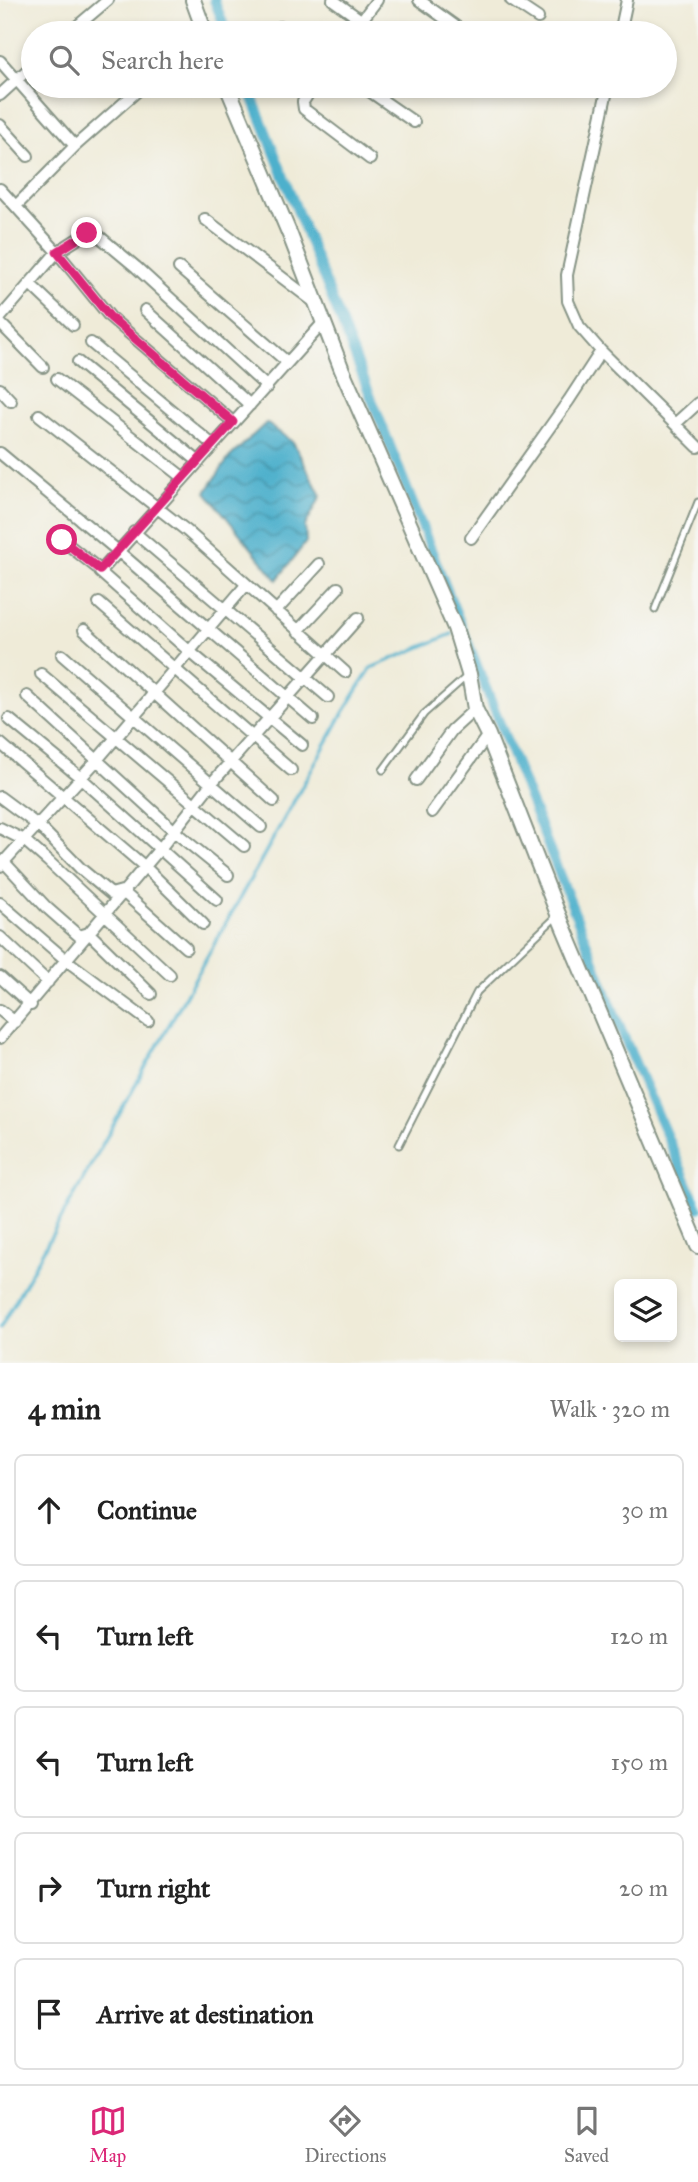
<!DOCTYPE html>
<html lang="en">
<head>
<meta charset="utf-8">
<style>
	:root { --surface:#fff; --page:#f6f6f6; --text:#222; --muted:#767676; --line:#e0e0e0; --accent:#db2777 }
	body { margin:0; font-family:"IM FELL Great Primer",serif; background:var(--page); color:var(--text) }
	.controls { position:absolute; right:21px; bottom:21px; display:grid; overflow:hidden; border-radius:10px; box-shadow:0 4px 10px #0003 }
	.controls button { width:63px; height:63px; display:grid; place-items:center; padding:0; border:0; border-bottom:2px solid var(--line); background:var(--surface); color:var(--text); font:35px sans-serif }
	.stop { position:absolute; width:21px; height:21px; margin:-16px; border:5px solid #db2777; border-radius:50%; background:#fff }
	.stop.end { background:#db2777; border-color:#fff; box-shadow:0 2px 7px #0008 }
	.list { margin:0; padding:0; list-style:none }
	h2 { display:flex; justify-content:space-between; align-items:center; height:91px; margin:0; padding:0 28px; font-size:30px }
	h2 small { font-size:23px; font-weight:400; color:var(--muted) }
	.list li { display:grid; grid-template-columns:46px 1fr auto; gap:21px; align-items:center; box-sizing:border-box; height:112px; margin:0 14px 14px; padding:0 14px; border:2px solid var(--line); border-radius:10px }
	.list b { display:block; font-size:26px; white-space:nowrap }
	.list em { font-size:23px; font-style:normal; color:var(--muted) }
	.icon { flex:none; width:38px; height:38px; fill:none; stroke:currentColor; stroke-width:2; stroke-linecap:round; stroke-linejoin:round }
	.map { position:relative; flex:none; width:698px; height:1363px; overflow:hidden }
	.search { position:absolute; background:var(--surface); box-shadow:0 4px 10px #0003; left:21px; right:21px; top:21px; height:77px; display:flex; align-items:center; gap:18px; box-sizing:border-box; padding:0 24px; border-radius:38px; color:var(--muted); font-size:26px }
	.sheet { height:721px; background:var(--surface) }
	nav { display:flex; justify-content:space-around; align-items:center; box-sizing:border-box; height:98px; border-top:2px solid var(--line); background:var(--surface); font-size:19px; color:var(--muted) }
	nav a { display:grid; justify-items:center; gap:4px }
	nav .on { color:var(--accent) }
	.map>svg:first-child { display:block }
</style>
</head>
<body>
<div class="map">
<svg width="698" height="1363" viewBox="0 0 698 1363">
	<defs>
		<pattern id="water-waves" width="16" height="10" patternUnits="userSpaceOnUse" patternTransform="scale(1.75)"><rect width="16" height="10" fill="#4db0cc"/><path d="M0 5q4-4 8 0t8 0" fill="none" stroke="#3f90a6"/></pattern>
	</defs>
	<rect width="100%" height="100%" fill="#f6f6f2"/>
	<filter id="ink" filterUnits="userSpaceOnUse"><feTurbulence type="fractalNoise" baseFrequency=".0143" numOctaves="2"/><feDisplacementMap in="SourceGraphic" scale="14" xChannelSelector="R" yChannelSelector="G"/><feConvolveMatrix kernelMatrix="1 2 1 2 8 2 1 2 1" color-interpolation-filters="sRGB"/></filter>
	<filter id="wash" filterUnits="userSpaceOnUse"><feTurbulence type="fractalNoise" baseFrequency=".00686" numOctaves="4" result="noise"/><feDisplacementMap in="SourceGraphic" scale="28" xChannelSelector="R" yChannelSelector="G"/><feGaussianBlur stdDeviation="1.57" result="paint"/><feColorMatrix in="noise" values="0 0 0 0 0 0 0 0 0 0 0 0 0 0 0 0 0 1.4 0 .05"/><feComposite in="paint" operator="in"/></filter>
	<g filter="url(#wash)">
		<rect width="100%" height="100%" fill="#efebd8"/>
		<path fill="url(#water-waves)" stroke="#367680" stroke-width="2" d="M266,423L293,442L321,496L305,526L306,542L277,580L206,492L229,458Z"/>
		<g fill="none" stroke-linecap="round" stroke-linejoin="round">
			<path stroke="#4db0cc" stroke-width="3.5" d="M0,1328L342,715L371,668L452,634"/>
			<path stroke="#4db0cc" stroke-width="10" d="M214,0L227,33
				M248,86L621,1030L698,1208"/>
		</g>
	</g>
	<g filter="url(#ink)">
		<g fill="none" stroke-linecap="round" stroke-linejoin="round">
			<g stroke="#879486" stroke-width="9">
				<path id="service" d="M655,609L698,502
					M383,770L424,714L467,676
					M399,1145L477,992L558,915"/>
			</g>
			<g stroke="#879486" stroke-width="14">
				<path id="minor" d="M333,0L379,33
					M419,0L465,33
					M511,0L538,18
					M280,27L289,33
					M69,33L108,0
					M352,33L377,0
					M620,33L627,0
					M0,61L75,146
					M313,86L303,102L304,109L370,159
					M362,86L414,122
					M453,86L459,91
					M608,86L567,275L568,301L579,326L601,351L698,447
					M0,95L33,65
					M0,125L28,156
					M0,189L57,252L110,317L233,422
					M16,206L75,146L143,86
					M205,219L317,304
					M179,268L287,362
					M31,285L73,325
					M145,310L250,405
					M0,318L57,252L87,233L94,232L136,267L267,387
					M0,323L43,367
					M91,343L213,445
					M78,362L199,462
					M57,379L184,478
					M0,389L11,401
					M39,415L187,531L345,672
					M675,424L698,403
					M0,453L118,551L313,719
					M134,532L328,697
					M471,538L569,400L601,351
					M62,540L100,570
					M99,603L291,770
					M276,611L319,564
					M84,630L274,801
					M298,631L338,588
					M62,655L261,827
					M41,674L244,846
					M27,696L180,836L228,875
					M9,719L81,778L217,900
					M0,743L144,866L203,924
					M302,745L189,651L100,572L323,323
					M416,780L452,730L475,709
					M0,797L39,826L81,869L111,894L122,891L186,948
					M432,812L488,735
					M0,828L24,840L48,861L170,975
					M0,861L4,862L46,907L79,936L89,933L151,994
					M0,866L97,760L246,585
					M0,903L66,960L148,1021
					M0,937L48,982
					M0,977L31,1005
					M0,1010L15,1022
					M0,1038L163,845L210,785L358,618"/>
			</g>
			<g stroke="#879486" stroke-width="18">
				<path id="secondary" d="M193,0L205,33
					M227,86L290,235L342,370L455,628L469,674L475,709L488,735L558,914L698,1246"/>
			</g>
			<use href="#service" stroke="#fff" stroke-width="5"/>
			<use href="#minor" stroke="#fff" stroke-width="10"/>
			<use href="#secondary" stroke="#fff" stroke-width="14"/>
		</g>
	</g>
	<g fill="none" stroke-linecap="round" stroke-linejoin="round" filter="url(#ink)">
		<path stroke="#db2777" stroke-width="9" d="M62,540L100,570L233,422L110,317L57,252L87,233"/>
	</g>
</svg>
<div class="controls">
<button><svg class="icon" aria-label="layers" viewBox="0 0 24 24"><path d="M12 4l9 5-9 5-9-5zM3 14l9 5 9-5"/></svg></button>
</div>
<div class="stop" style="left:62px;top:540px"></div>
<div class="stop end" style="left:87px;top:233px"></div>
<div class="search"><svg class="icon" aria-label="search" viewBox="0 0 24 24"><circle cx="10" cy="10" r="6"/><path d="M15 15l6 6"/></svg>Search here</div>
</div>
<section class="sheet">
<h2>4 min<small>Walk · 320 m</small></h2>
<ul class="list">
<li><svg class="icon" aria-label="ahead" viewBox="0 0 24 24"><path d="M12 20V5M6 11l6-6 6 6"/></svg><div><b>Continue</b></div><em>30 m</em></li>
<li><svg class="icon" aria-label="left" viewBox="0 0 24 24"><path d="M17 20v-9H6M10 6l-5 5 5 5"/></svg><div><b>Turn left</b></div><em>120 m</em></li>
<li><svg class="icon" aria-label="left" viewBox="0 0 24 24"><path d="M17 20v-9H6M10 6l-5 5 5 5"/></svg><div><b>Turn left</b></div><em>150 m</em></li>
<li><svg class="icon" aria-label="right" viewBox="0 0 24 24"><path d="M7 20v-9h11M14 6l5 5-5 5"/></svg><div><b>Turn right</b></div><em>20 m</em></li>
<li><svg class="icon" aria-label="arrive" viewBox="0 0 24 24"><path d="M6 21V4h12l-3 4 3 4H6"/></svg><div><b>Arrive at destination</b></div></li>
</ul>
</section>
<nav>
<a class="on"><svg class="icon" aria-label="map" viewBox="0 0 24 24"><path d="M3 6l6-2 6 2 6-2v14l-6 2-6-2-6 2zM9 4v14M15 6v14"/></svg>Map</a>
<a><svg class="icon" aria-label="directions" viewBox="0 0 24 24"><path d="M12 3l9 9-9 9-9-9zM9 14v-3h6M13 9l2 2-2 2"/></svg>Directions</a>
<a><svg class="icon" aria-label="saved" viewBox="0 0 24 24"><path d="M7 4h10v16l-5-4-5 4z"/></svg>Saved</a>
</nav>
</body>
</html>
